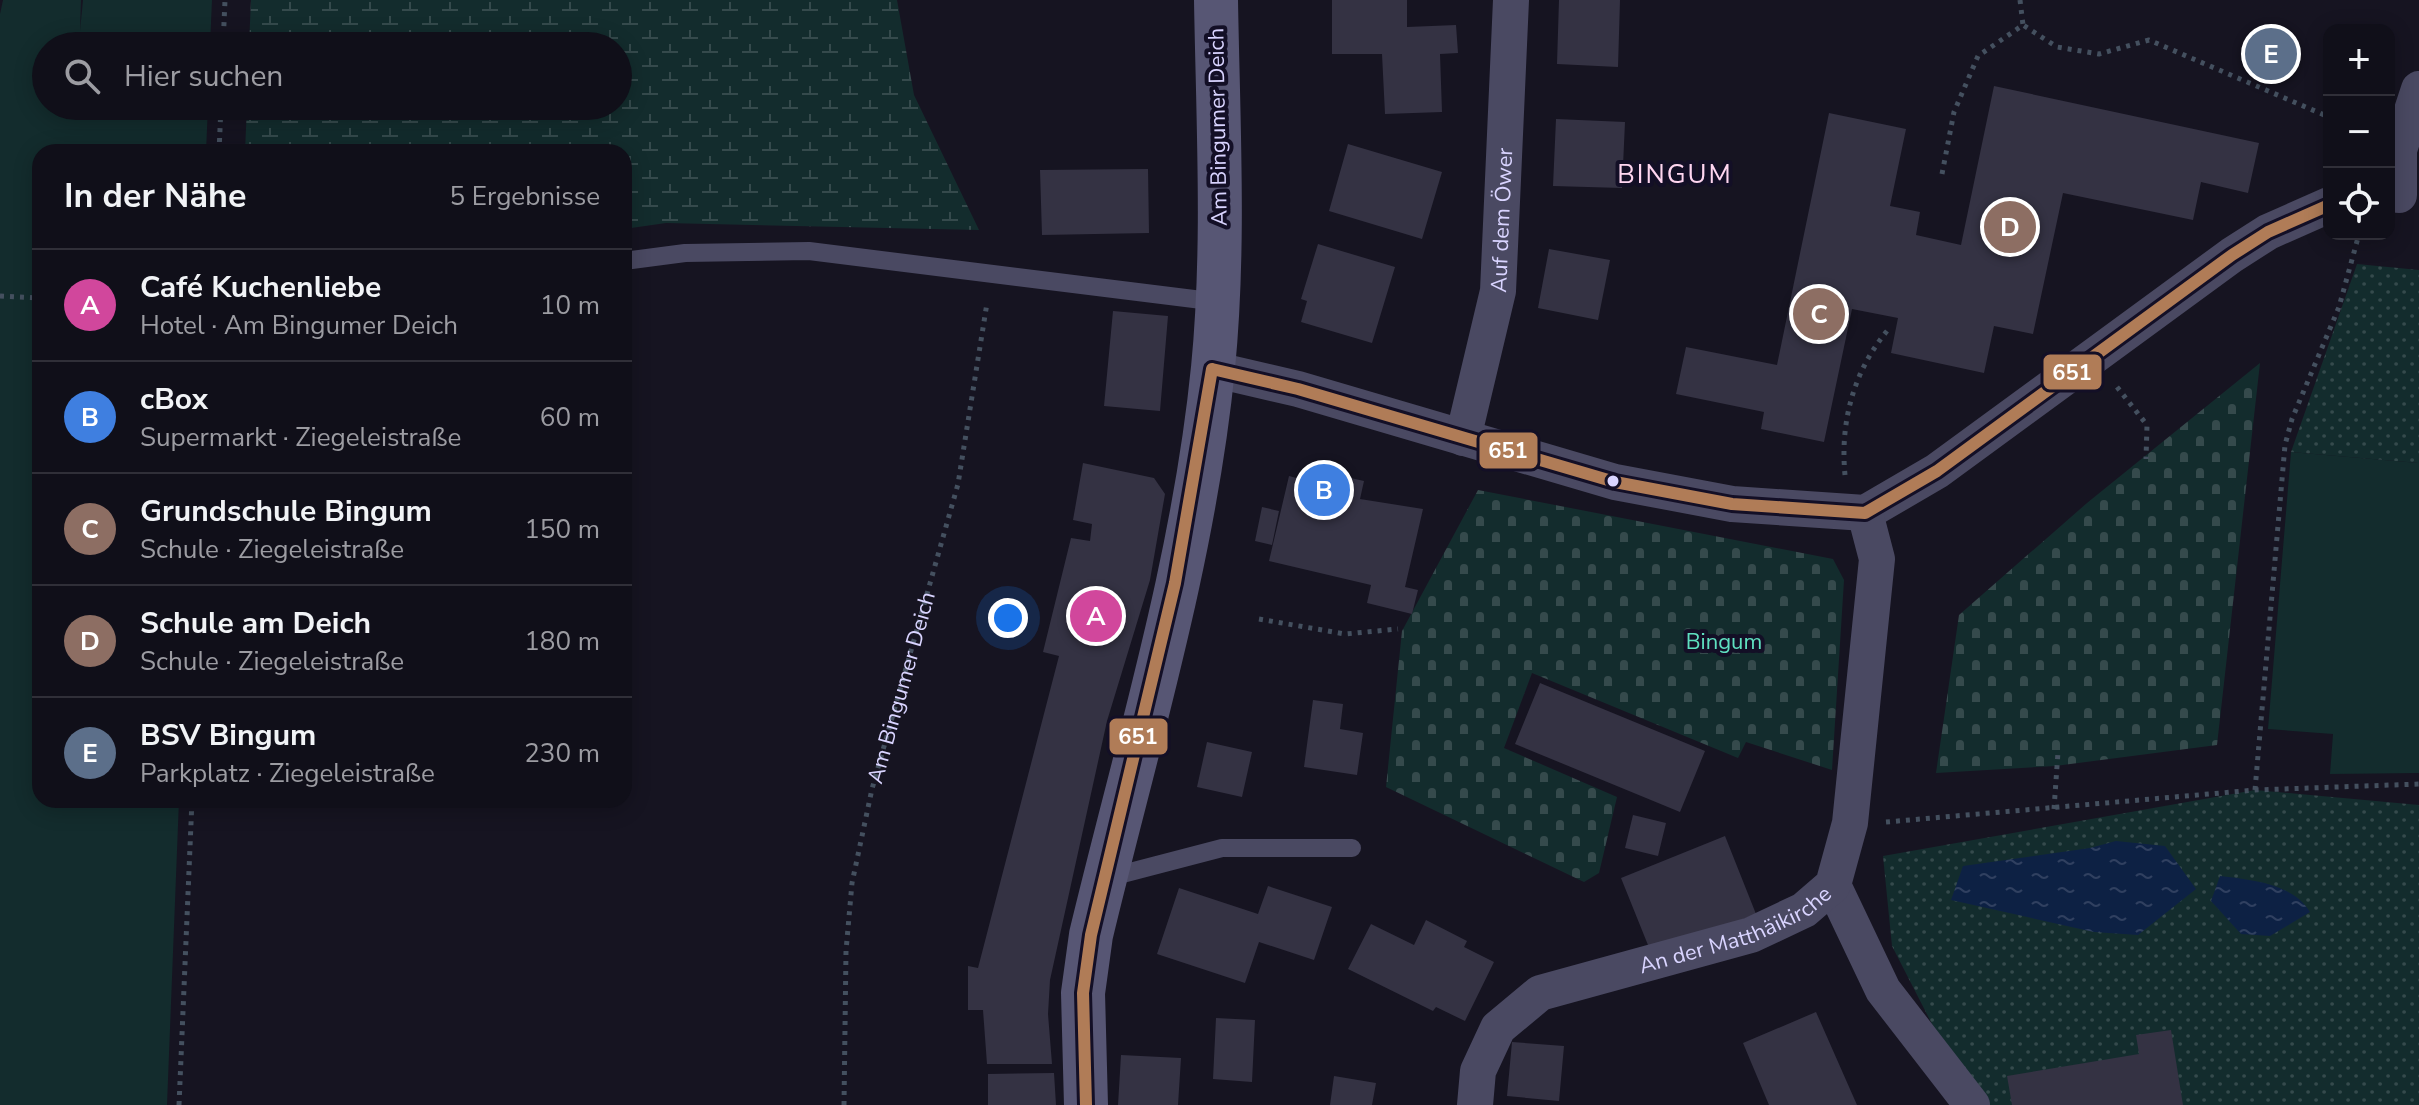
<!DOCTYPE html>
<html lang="de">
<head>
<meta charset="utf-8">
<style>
	:root { --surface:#100f19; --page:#1e1d26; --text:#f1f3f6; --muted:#9c9ca2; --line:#302f38; --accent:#9591b1 }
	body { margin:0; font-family:"Nunito Sans",sans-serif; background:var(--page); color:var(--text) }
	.controls { position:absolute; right:24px; top:24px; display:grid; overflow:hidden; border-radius:16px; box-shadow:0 4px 20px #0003 }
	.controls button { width:72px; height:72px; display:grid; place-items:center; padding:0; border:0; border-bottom:2px solid var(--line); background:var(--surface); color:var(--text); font:40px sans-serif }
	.you { position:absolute; left:1008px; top:618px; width:28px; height:28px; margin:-20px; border:6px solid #fff; border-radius:50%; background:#1a73e8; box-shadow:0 0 0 12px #1a73e833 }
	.badge { display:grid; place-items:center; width:52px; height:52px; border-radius:50%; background:var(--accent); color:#fff; font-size:26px; font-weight:700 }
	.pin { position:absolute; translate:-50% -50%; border:4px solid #fff; box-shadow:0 2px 8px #0006 }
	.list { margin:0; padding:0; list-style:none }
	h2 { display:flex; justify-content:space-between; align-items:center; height:104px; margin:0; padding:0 32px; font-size:34px }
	h2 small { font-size:26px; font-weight:400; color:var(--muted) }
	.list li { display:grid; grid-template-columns:52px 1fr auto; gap:24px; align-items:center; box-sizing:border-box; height:112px; padding:0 32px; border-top:2px solid var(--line) }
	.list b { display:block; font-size:30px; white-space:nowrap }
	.list p { margin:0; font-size:26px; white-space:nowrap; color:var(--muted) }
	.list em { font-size:26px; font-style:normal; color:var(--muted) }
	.icon { flex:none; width:44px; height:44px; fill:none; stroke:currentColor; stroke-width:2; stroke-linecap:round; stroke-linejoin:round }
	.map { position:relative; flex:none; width:2419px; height:1105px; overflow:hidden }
	.search { position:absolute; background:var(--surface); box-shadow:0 4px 20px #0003; left:32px; top:32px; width:600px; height:88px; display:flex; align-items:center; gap:20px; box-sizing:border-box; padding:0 28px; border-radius:44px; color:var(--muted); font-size:30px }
	.panel { position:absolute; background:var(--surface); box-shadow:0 4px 20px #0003; left:32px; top:144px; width:600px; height:664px; border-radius:24px }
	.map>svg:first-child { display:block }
</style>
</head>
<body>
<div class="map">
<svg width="2419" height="1105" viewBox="0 0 2419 1105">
	<defs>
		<pattern id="wetland-marsh" width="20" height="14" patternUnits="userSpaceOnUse" patternTransform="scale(2)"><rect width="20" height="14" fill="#132c2d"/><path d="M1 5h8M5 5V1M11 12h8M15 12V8" fill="none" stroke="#354a4c"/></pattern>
		<pattern id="cemetery-stones" width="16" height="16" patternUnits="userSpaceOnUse" patternTransform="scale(2)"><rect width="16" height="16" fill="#132c2d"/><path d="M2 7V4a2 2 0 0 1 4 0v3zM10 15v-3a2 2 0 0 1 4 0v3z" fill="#354a4c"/></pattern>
		<pattern id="park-dots" width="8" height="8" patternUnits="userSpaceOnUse" patternTransform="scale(2)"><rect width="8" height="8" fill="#132c2d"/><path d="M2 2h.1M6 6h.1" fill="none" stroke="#354a4c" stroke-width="1.8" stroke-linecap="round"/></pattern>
		<pattern id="water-ripples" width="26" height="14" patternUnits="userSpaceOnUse" patternTransform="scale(2)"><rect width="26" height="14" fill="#0d2144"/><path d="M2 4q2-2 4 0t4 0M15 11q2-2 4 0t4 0" fill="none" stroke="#304060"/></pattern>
	</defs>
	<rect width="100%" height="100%" fill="#161421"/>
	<path fill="#132c2d" d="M3,0H81L80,31L83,0H212L210,46H46V106H208L206,152H40V800H179L167,1105H0V14Z
		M2291,452L2419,463V773L2330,774L2333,734L2268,729Z"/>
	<path fill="url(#wetland-marsh)" d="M251,0H897L914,95L979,230L666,223L624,229V152H245L247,106H618V46H249Z"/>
	<path fill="url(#cemetery-stones)" d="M2260,363L2217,745L2055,766L1936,773L1959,615L2087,503Z
		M1478,490L1833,559L1844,580L1832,770L1746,742L1738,758L1532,673L1504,748L1617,797L1599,873L1584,882L1386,787L1402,631Z"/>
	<path fill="url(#park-dots)" d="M2357,264L2419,270V463L2291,452Z
		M2255,790L2419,805V1105H1980L1954,1067L1892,946L1883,856Z"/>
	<path fill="url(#water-ripples)" d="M2116,841L2165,846L2196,889L2138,935L2094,932L1951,900L1963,866L2090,848Z
		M2220,876C2252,880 2292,883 2310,912L2270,936L2241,934L2211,901Z"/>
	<path fill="#343243" d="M1332,0H1407V27L1456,25L1458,53L1440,54L1442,112L1385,114L1382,54H1332Z
		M1559,0H1620L1618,67L1557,64Z
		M1994,86L2259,143L2248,193L2201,182L2193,220L2063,193L2033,334L1994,326L1984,373L1891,353L1898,318L1852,309L1824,442L1761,429L1764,412L1676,394L1686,347L1777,365L1829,113L1906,129L1890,206L1920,212L1916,235L1961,245Z
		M1556,119L1625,122L1622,188L1553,186Z
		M1348,144L1442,172L1422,239L1329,211Z
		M1148,169L1149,233L1042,235L1040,170Z
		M1318,244L1395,267L1372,343L1301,322L1307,301L1301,299Z
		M1549,249L1610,260L1598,320L1538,308Z
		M1113,311L1168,316L1160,411L1104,406Z
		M1083,463L1154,478L1165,494L1150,580L1107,721L1050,980L1048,1014L1052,1064H987L983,1010H968V966L978,968L1059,656L1043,652L1071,538L1090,541L1092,524L1073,520Z
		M1305,474L1332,480L1333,474L1364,481L1360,499L1423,509L1405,587L1418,590L1412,614L1367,603L1371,585L1269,561L1289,476L1304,480Z
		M1262,507L1279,511L1272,545L1255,541Z
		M1540,683L1705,751L1680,812L1515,744Z
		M1313,700L1343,704L1340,729L1363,733L1357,775L1304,767Z
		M1207,742L1252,752L1242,797L1197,787Z
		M1633,815L1666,823L1658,856L1625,848Z
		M1725,836L1756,914L1652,955L1621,878Z
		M1268,886L1332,907L1314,960L1259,942L1245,983L1157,954L1179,888L1258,914Z
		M1426,920L1467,941L1464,947L1494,962L1465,1021L1436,1007L1433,1011L1348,969L1371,924L1414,945Z
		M1816,1012L1857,1105H1769L1743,1043Z
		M1216,1018L1255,1020L1252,1082L1213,1079Z
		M2171,1030L2183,1105H2012L2007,1076L2139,1054L2136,1035Z
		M1512,1042L1564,1046L1559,1101L1507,1096Z
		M1121,1055L1181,1058L1178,1105H1118Z
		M1054,1073L1056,1105H988V1074Z
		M1334,1076L1376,1083L1372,1105H1330Z"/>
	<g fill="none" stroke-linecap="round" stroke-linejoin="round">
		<g stroke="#44505f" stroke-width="5" stroke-dasharray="4 6" stroke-linecap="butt">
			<path d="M2020,0L2023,25"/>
			<path d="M223,46L225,0"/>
			<path d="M219,152L221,106"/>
			<path d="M1942,174L1954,112L1978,56L2023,25L2057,47L2099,54L2149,40L2329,117"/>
			<path d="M0,296L40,298"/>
			<path d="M2117,387L2147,425L2146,459"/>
			<path d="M1845,475C1840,423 1853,372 1887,331"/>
			<path d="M1259,619L1345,634L1398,629"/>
			<path d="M2255,790L2285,445L2292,419L2339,307L2359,234"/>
			<path d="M2054,809L2058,752"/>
			<path d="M1886,822L2255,790L2419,784"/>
			<path d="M179,1105L192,800"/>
			<path id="s1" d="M844,1105L846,951L852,883L872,789L958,484L987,303"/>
		</g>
		<path stroke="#4a4962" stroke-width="18" d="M624,261L685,253L809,251L1218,302
			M1107,878L1222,848H1352"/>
		<g stroke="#4a4962" stroke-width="36">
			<path d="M2399,195V150L2419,89"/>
			<path d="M1212,369L1298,389L1615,482L1732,504L1865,513L1937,471L2232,255L2268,232L2329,205"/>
			<path id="s2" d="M1463,438L1498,291L1511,0"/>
			<path d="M1833,885L1883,990L1972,1105"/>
			<path id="s3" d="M1475,1105L1478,1071L1498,1028L1540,993L1751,935L1804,910L1833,885L1850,823L1877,559L1865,513"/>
		</g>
		<path stroke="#575674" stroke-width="44" d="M1086,1105L1083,993L1091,935C1136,748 1194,560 1213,368C1225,246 1218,122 1216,0"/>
		<g stroke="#130f26" stroke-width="18">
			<path id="bus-1" d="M1212,369L1298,389L1615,482L1732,504L1865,513L1937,471L2232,255L2268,232L2329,205
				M1086,1105L1083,993L1091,935L1175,583L1212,369"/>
		</g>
		<use href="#bus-1" stroke="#b07c57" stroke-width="12"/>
	</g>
	<circle fill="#d9d4ff" stroke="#130f26" stroke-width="3" cx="1613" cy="481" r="7"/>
	<g text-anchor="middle" stroke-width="8" stroke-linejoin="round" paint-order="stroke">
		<g font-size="22" fill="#d9d4ff" stroke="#130f26">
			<text transform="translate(1217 127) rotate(-91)" y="8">Am Bingumer Deich</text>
			<text dy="8" stroke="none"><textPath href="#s2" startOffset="222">Auf dem Öwer</textPath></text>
			<text dy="8" stroke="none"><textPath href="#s1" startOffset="424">Am Bingumer Deich</textPath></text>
			<text dy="8" stroke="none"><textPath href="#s3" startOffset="342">An der Matthäikirche</textPath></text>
		</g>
		<g font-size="22" fill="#5fe0c0" stroke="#130f26">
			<text x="1724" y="649">Bingum</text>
		</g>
		<g font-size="26" letter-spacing="2" fill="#ffd6f0" stroke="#130f26">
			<text x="1675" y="183">BINGUM</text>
		</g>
	</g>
	<g stroke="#130f26" stroke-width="3">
		<rect x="2042" y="353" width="61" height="38" rx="8" fill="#b07c57"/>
		<rect x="1478" y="431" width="61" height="39" rx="8" fill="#b07c57"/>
		<rect x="1108" y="717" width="61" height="39" rx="8" fill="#b07c57"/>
	</g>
	<g font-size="22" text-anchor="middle" font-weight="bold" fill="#fff">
		<text x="2072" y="380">651</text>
		<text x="1508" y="458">651</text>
		<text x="1138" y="744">651</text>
	</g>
</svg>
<div class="controls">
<button>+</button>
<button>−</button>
<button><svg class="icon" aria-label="locate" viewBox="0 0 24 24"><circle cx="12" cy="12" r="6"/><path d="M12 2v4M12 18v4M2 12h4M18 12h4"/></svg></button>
</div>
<div class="you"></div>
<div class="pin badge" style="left:1096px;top:616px;background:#d1479c">A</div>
<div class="pin badge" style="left:1324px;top:490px;background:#3f7fe0">B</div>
<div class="pin badge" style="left:1819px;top:314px;background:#8d6e63">C</div>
<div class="pin badge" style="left:2010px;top:227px;background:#8d6e63">D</div>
<div class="pin badge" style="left:2271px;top:54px;background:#5c6f8a">E</div>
<div class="search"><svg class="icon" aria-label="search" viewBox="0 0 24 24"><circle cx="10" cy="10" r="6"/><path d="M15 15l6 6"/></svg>Hier suchen</div>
<section class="panel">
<h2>In der Nähe<small>5 Ergebnisse</small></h2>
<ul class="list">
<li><span class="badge" style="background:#d1479c">A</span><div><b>Café Kuchenliebe</b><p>Hotel · Am Bingumer Deich</p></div><em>10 m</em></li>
<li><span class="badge" style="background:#3f7fe0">B</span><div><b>cBox</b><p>Supermarkt · Ziegeleistraße</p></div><em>60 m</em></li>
<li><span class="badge" style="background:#8d6e63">C</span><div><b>Grundschule Bingum</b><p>Schule · Ziegeleistraße</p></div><em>150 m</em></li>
<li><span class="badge" style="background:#8d6e63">D</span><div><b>Schule am Deich</b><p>Schule · Ziegeleistraße</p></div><em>180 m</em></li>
<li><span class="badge" style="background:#5c6f8a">E</span><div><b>BSV Bingum</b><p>Parkplatz · Ziegeleistraße</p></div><em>230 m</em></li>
</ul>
</section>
</div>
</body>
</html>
